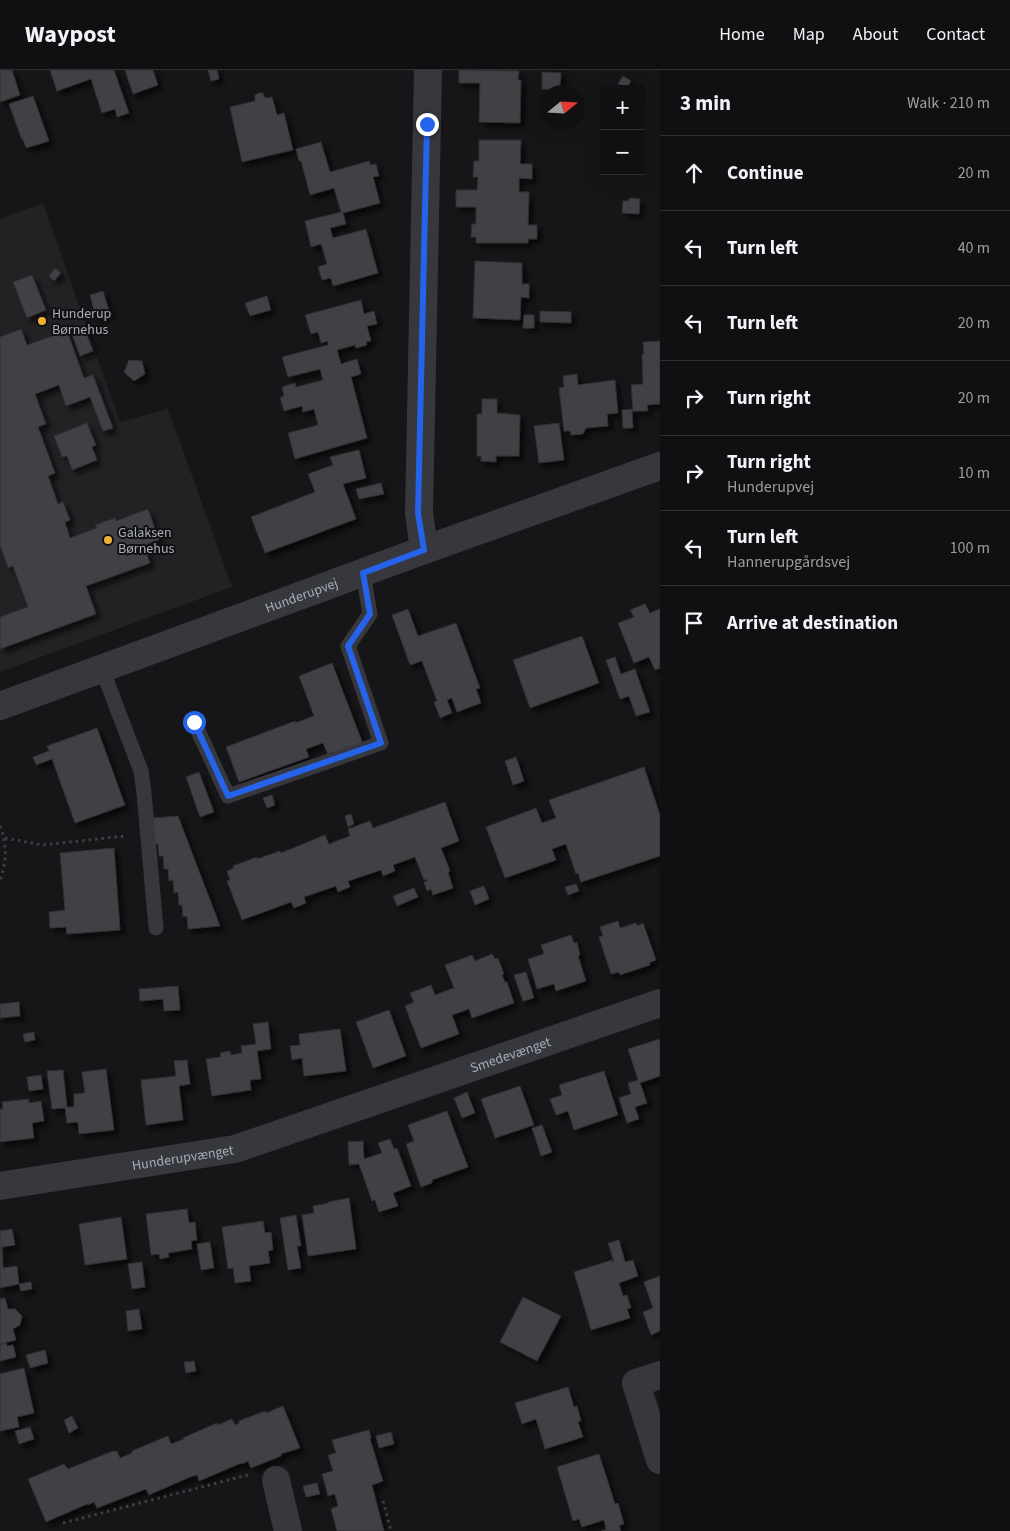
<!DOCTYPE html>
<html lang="en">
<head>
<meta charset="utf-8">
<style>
	:root { --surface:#101012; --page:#1e1e20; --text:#f1f3f6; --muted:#9c9d9f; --line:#303032 }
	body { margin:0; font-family:"Source Sans 3",sans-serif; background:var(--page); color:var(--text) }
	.controls { position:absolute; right:15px; top:15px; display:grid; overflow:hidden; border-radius:0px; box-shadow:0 5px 20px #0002 }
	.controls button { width:45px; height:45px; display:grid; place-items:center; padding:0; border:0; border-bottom:1px solid var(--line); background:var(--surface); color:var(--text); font:25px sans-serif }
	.compass { position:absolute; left:540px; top:15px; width:45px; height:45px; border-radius:50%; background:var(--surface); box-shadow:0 5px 20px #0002; rotate:72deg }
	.stop { position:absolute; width:15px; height:15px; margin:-11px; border:4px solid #2563eb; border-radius:50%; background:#fff }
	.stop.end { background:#2563eb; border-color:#fff; box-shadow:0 1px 5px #0008 }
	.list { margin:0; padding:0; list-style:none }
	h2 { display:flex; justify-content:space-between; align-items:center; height:65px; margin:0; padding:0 20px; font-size:21px }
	h2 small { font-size:16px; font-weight:400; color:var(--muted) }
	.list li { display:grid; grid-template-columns:32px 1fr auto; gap:15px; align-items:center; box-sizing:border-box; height:75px; padding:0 20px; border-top:1px solid var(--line) }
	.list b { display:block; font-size:19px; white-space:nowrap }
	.list p { margin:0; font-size:16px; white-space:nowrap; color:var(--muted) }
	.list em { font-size:16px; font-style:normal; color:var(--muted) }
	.icon { flex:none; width:28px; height:28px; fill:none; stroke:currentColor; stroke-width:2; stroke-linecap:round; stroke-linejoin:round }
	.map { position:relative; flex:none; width:660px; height:1461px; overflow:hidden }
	header { display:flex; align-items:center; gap:30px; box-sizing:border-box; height:70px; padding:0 25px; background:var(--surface); border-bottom:1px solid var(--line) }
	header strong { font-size:24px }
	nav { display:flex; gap:28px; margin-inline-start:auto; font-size:18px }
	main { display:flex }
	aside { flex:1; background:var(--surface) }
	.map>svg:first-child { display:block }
</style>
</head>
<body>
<header>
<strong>Waypost</strong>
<nav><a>Home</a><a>Map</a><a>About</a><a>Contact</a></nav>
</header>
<main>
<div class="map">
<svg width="660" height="1461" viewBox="0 0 660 1461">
	<defs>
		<filter id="shadow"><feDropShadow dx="4.5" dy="4.5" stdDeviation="2.5" flood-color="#0009"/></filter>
	</defs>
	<rect width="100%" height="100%" fill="#161618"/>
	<path fill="#222225" d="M43,133L120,352L168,339L232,517L0,602V149Z"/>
	<path fill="#404145" stroke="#303034" filter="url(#shadow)" d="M0,0H12L20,25L0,32Z
		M50,0H114L129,43L117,47L115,39L102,43L91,9L57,21Z
		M125,0H153L158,15L133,24Z
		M208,0H217L219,9L211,11Z
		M459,0L519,1L518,10H521L520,53L479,52L480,13H459Z
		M542,2L561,3L560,20L542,19Z
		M623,6L631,11L626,19L618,14Z
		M259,23H263L265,28L272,27L277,45L284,43L293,80L242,92L230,37L255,31V25Z
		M33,26L49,71L26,78L23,69L22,70L9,34Z
		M479,70H521L520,94H532V109L519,108V122H529L528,155H537V169H528V173H476V167H471L472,154H476V137H456V120H477L478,107H473L474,91H479Z
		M321,72L330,102L369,91L370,95L376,94L379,106L373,107L380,133L343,143L346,154L330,158L333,168L366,159L378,203L333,216L331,208L322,210L318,197L327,194L321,174L311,177L305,151L341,142L334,118L310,125L301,91H299L296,79Z
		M629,128L640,129L639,144L622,143L623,131H629Z
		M475,191L522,193V214H529V228L521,227L520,250L473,248Z
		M55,198L61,203L54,211L49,206Z
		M32,205L46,240L27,248L13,212Z
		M103,221L110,244L96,248L90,225Z
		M267,226L271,240L250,246L245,233Z
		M361,230L364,244L374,241L377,254L367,256L371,271L366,272L367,275L356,278L355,275L337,280L341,294L357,289L361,304L351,307L367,368L295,389L288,363L318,355L314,339L303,342L302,336L284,341L280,328L284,326L282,317L295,313L296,317L323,310L320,299L288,307L282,287L328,275V271L321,273L318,262L311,264L305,245Z
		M540,241L571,242V253L540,252Z
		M524,245H534V258H523Z
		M84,257L93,281L80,286L71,261Z
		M21,259L27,275L67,261L84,308L93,305L113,358L103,361L90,327L66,336L59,315L35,324L46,354L38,357L55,403L48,406L58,434L63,432L70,450L65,452L70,468L97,458L95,455L115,448L116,451L148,439L159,470L144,475L150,493L86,516L96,544L0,579V547L28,537L13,496L8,498L0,475V267Z
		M660,271V334L647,335L648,341H632L633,358H623L622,340L633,339L631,315L643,314L642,284H644L643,272Z
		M129,290L142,291L145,304L134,311L124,302Z
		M577,304L578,315L615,310L618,343L607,344L608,356L586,358L583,364L571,365L570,361H564L559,318L564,317L563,306Z
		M482,329H497V343L520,345L519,386H496V392L481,391V386H477V344H482Z
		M87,353L96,375L92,377L97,390L72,400L67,386L62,387L54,366Z
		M559,353L564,390L539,393L534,356Z
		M359,380L366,408L343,414L356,449L265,483L251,447L315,422L308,404L333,395L330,387Z
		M381,413L384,424L359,429L356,419Z
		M645,534L650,543L660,539V598L655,600L649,587L634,593L618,553L634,547L630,540Z
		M408,539L418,566L456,553L480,618L476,619L481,633L457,642L452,628L447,630L452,643L440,648L434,632L437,631L422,591L410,595L392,545Z
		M582,566L599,613L530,638L513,590Z
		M615,587L621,604L635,599L650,642L636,646L629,626L620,629L606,590Z
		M332,593L363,674L329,687L323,673L306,679L309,687L239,712L226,677L295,651V653L314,646L299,606Z
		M97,658L125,735L75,753L52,689L36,695L33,687L49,681L47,676Z
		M516,687L524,711L513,715L505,691Z
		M644,697L660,745V786L581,812L578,803L576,804L566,774L552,779L556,790L505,808L486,757L536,738L542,753L556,748L549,730Z
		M199,702L214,742L200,747L186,707Z
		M272,725L275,735L267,738L263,728Z
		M445,732L459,771L441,778L450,801L448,802L453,818L433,825L431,819L427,821L424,812L427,811L426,809L424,810L415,787L393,795L395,801L383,806L381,800L348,811L350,817L338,822L336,816L304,827L306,833L294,838L291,832L242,850L227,811L230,810L227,801L234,798L233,796L257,787V789L280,781L281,783L325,765L329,774L350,766L348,759L370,751L373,758Z
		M351,744L354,754L348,757L345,746Z
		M178,746L220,856L188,859L187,846L183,847L182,835H179L178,822L174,823L173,810L169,811L168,799H164L163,786H159L158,774H155L153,748Z
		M114,778L120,860L67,864L66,857L50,858L49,842L65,840L60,783Z
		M576,814L579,821L568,825L565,817Z
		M484,816L489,829L475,835L470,821Z
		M414,818L418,827L397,836L393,826Z
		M618,851L620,858L636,853L637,856L643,853L656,890L649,893L650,895L620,905L619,902L611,904L599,867L603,866L600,857Z
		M571,865L574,873L577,872L580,885L578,886L586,911L556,921L554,914L537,919L528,889L544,884L541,875Z
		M492,884L495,889L498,888L504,904L502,905L505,912H507L514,933L472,948L469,939L452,945L459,964L421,978L405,936L414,932L410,923L431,915L435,925L454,918L445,895L472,885L475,891Z
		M526,902L534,928L523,931L514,905Z
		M178,916L180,940L164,941L163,929L140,931L139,919Z
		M19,932L20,946L0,948V934Z
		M389,940L406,986L373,998L356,952Z
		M268,952L271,979L257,981L261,1009L250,1010L251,1020L212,1026L206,989L221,987L220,983L230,981L231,985L242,983L241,976L256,974L253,954Z
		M340,959L346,1001L304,1006L302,988L292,990L290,976L300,975L299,964Z
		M34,962L35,970L25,972L23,964Z
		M660,969V1006L640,1013L647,1033L635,1037L639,1049L627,1053L619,1028L631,1024L628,1013L638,1010L628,979Z
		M187,990L190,1014L179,1016L183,1050L146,1055L141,1010L176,1006L174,991Z
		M106,999L114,1060L79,1064L78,1052L67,1053L65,1038L52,1039L47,1001L63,1000L67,1037H74V1024L85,1023L82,1002Z
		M604,1001L618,1045L574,1060L568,1041L556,1045L550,1029L562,1025L559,1015Z
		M41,1005L43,1019L29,1021L27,1007Z
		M520,1016L534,1055L495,1068L481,1029Z
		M467,1022L475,1043L462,1048L454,1028Z
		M29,1029V1033L41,1031L44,1051L32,1053L34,1068L0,1072V1039H3L2,1032Z
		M447,1041L468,1097L432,1110V1113L421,1117L406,1074L414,1071L408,1055Z
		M542,1055L552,1082L541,1086L532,1058Z
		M390,1069L394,1079L397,1078L411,1116L393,1123L398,1136L379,1142L375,1130L372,1131L359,1094L349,1095L348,1072L363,1071L364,1089L382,1083L378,1073Z
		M349,1128L356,1179L308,1186L302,1145L314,1143L313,1136L329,1133L328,1132Z
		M187,1139L189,1153L195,1152L197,1170L191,1171L192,1179L168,1183L169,1187L160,1189L159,1184L151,1185L146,1144Z
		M296,1145L301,1176H297L301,1198L288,1200L280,1148Z
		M121,1147L127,1189L85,1195L79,1154Z
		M263,1151L265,1163L271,1162L273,1180L268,1181L270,1193L249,1196L251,1211L235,1213L233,1198L228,1199L222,1157Z
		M12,1159L15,1175L2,1177L3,1198L17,1196L19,1214L0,1218V1161Z
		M619,1170L625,1192L633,1190L638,1206L619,1213L623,1226L627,1225L631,1238L627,1239L630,1248L591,1260L574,1202L612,1190L613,1193L614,1192L608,1173Z
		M210,1172L214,1198L201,1200L197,1174Z
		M142,1192L145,1217L132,1219L128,1194Z
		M660,1206V1261L651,1265L643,1242L653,1238L644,1212Z
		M31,1212L32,1219L21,1221L19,1214Z
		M523,1227L561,1246L537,1291L500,1272Z
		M5,1228L8,1239H15L22,1246L20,1255L13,1259L16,1270L0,1274V1229Z
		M139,1239L142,1259L128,1261L126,1241Z
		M6,1273L7,1276L13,1275L16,1287L0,1291V1275Z
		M45,1280L48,1293L30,1298L26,1285Z
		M194,1291L196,1301L186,1303L184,1292Z
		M24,1298L34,1343L17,1347L19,1357L0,1361V1304Z
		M568,1317L574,1337L577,1336L581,1351L578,1352L583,1367L545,1379L536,1349L522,1354L515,1333Z
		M283,1336L300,1378L281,1384V1386L251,1398L248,1391L242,1394L241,1393L199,1411L197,1405L190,1407L149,1425L146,1419L97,1438L94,1432L88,1435L87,1434L46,1452L28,1409L64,1394L68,1399L113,1381L114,1382L117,1381L120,1388L132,1383V1381L168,1366L171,1374L184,1369L183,1368L217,1353L218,1355L232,1349L235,1355L239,1353V1351L265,1341L266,1343Z
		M72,1346L78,1358L69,1363L64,1350Z
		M30,1357L34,1369L19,1374L15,1361Z
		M369,1360L371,1368L370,1369L383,1411L372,1415L384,1461H337L331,1439L338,1436L335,1424L328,1426L322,1404L333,1401L328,1385L336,1383L332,1370Z
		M391,1362L394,1374L379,1378L376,1366Z
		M599,1384L615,1434L618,1433L624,1454L619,1456L621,1461H601L606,1459L604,1450L582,1457L579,1449L573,1451L557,1397Z
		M317,1413L320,1424L306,1427L303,1416Z"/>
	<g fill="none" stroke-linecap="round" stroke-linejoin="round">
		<path stroke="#3d3f44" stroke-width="3" stroke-dasharray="2.5 4" stroke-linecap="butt" d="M0,756C7,774 7,792 0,810
			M5,768L43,775L125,766
			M383,1431L391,1461
			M63,1453L248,1405"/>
		<path stroke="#37383d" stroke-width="15" d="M102,599L141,701L144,723L156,858
			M194,652L228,726L381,673L348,576L370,544L363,503"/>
		<g stroke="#37383d" stroke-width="28">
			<path d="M424,480L419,443L428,0"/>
			<path id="s1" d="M0,1116L235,1079L660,933"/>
			<path d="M660,1305L636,1313L660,1390"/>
			<path d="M276,1410L288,1461"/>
		</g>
		<path stroke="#37383d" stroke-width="28" id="s2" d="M0,636L424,480L660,396"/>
	</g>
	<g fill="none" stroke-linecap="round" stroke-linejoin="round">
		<path stroke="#2563eb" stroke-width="6" d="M194,652L228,726L381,673L348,576L370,544L363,503L424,480L418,443L427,54"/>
	</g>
	<g fill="#f2b134" stroke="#111113" stroke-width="2">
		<circle cx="42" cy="251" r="5"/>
		<circle cx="108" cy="470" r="5"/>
	</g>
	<g text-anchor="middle" stroke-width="4" stroke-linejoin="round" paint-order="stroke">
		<g font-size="14" fill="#a8adb8" stroke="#111113" text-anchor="start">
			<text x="52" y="248">Hunderup<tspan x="52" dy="16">Børnehus</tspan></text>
			<text x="118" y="467">Galaksen<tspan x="118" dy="16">Børnehus</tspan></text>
		</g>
		<g font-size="14" fill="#a8adb8" stroke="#111113">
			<text dy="5" stroke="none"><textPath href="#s2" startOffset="321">Hunderupvej</textPath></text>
			<text dy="5" stroke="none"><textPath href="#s1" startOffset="529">Smedevænget</textPath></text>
			<text dy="5" stroke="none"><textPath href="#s1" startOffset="185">Hunderupvænget</textPath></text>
		</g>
	</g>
</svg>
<div class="controls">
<button>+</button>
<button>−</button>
</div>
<svg class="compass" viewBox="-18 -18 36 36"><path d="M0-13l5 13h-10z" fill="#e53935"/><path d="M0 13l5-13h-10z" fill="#9c9d9f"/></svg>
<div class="stop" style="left:194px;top:652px"></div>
<div class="stop end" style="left:427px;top:54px"></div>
</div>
<aside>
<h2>3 min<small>Walk · 210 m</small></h2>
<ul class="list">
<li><svg class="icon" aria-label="ahead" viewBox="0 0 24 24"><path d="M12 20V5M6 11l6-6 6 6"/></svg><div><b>Continue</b></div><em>20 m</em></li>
<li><svg class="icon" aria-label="left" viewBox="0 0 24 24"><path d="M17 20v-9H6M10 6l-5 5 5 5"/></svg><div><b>Turn left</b></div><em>40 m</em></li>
<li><svg class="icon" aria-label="left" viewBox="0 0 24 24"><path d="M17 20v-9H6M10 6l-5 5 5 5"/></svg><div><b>Turn left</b></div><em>20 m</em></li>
<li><svg class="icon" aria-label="right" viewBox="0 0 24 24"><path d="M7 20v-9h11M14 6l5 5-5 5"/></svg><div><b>Turn right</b></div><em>20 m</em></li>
<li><svg class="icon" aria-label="right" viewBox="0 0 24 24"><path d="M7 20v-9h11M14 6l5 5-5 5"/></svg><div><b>Turn right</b><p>Hunderupvej</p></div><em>10 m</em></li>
<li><svg class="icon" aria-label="left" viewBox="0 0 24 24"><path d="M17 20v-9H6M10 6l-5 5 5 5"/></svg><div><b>Turn left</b><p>Hannerupgårdsvej</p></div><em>100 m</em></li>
<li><svg class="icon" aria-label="arrive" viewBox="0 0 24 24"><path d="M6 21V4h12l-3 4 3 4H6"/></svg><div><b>Arrive at destination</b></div></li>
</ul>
</aside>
</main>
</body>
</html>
